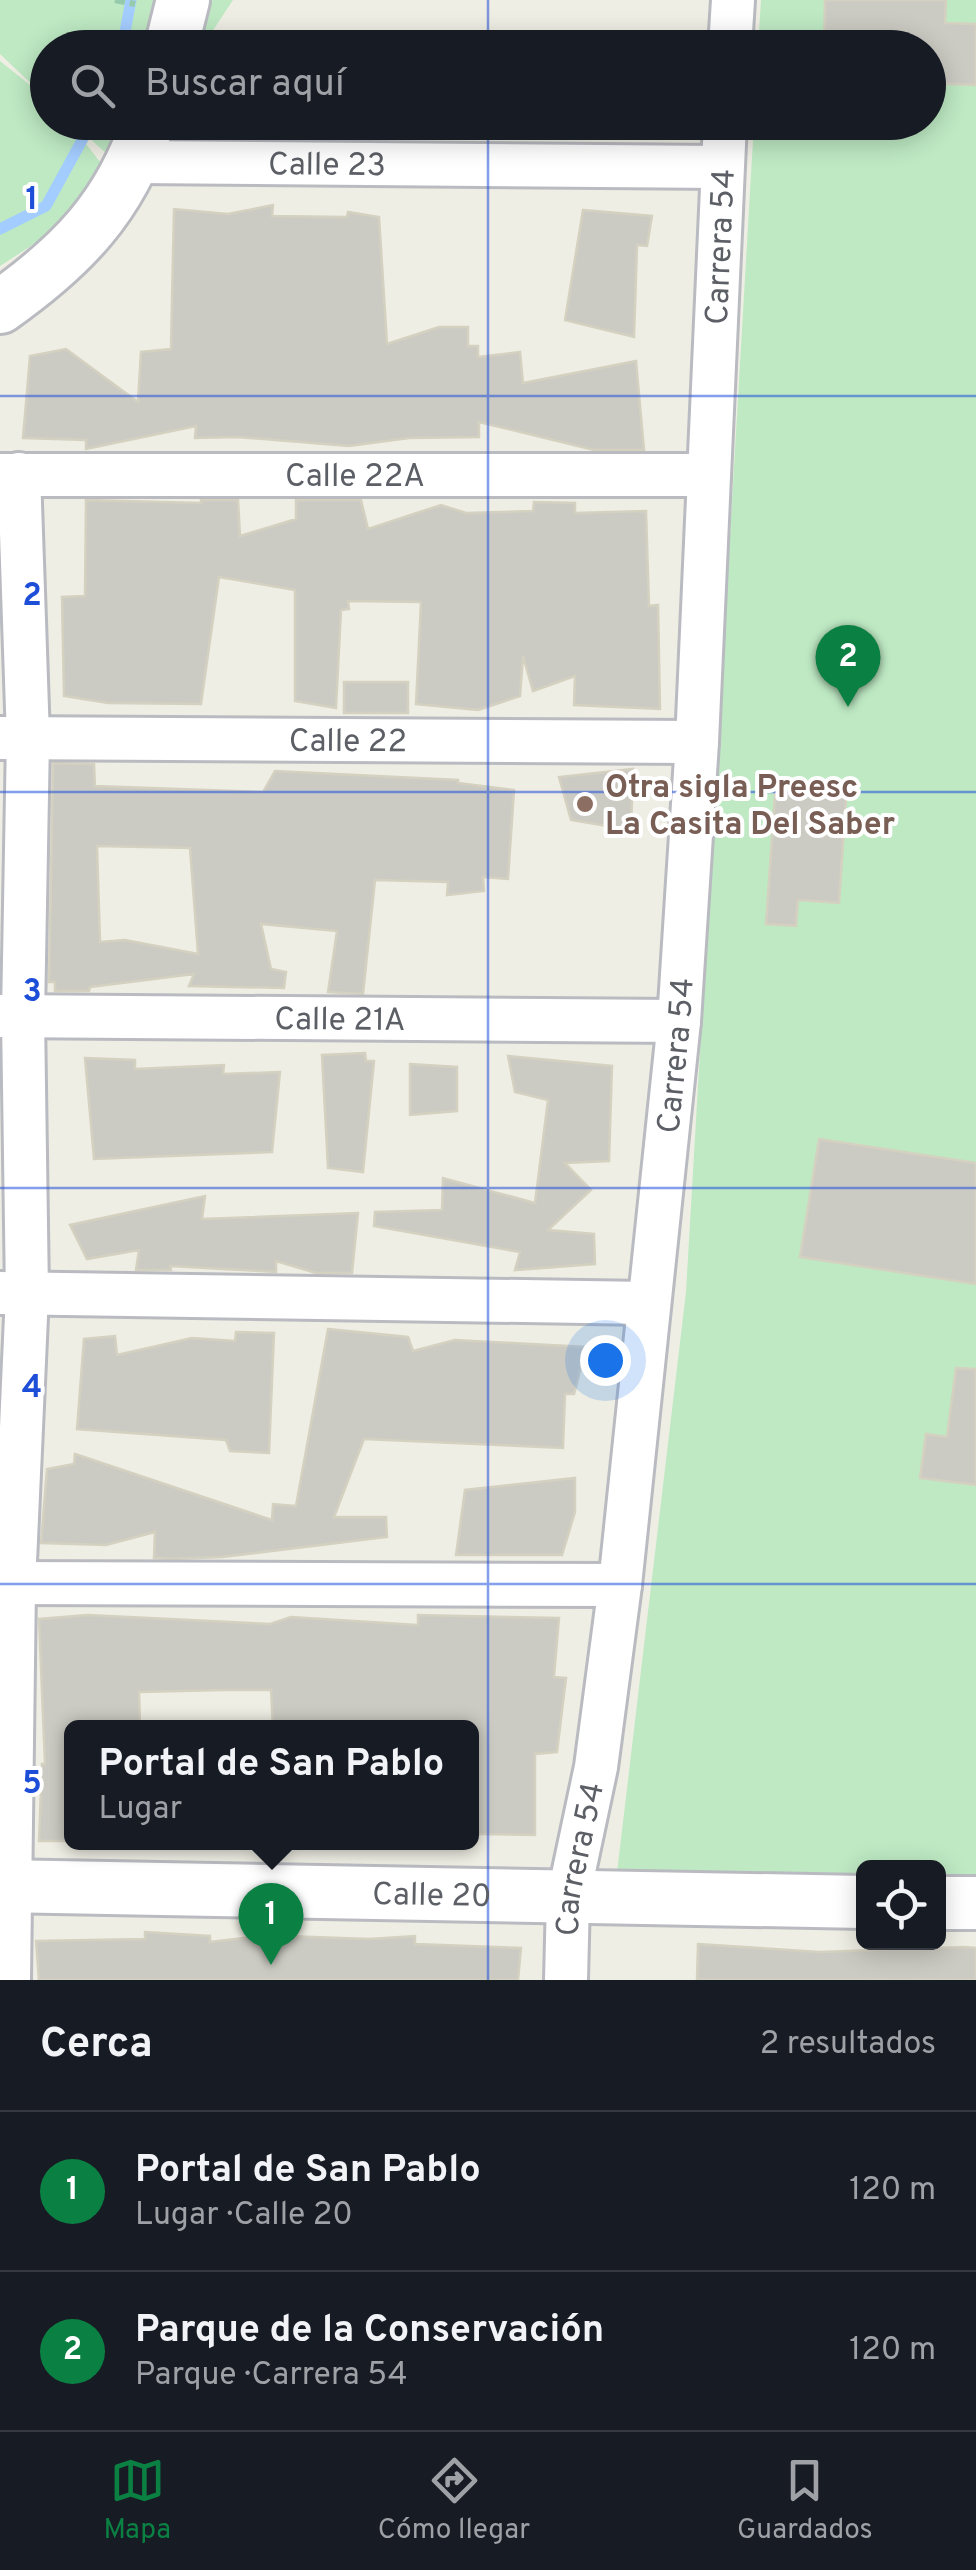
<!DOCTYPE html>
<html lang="es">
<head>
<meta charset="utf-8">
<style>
	:root { --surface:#171b24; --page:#242831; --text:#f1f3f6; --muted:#9ea1a6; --line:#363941; --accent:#0b8043 }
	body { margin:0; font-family:Overpass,sans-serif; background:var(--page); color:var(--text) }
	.controls { position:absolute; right:30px; bottom:30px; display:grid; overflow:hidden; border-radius:15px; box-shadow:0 5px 25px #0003 }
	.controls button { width:90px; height:90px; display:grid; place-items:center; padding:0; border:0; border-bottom:2px solid var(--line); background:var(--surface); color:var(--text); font:50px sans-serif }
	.you { position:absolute; left:605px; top:1360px; width:35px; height:35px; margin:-25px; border:8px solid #fff; border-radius:50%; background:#1a73e8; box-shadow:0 0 0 15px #1a73e833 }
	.badge { display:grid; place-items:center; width:65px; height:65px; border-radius:50%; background:var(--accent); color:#fff; font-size:32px; font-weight:700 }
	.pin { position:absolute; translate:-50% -82px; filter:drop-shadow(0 2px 5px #0008) }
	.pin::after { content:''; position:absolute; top:52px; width:35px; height:30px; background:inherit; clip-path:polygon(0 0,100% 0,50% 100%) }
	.popup { position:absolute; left:64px; top:1720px; width:415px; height:130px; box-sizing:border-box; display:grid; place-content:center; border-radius:15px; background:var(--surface); filter:drop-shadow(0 2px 8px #0005); font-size:32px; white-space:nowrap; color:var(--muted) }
	.popup b { font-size:38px; color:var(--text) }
	.popup::after { content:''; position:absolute; left:50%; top:100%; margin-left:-20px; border:20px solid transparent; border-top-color:var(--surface) }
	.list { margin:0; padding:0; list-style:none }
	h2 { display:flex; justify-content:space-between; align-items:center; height:130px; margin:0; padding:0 40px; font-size:42px }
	h2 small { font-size:32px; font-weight:400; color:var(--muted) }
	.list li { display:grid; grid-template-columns:65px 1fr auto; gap:30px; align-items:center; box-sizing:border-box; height:160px; padding:0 40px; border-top:2px solid var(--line) }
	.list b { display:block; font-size:38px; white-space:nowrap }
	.list p { margin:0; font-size:32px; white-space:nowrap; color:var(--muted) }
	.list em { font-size:32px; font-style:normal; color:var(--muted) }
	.icon { flex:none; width:55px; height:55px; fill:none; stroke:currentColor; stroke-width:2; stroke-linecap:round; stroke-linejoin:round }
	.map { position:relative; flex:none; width:976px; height:1980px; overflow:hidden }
	.search { position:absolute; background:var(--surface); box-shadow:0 5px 25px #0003; left:30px; right:30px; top:30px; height:110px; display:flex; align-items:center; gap:25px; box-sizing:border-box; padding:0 35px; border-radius:55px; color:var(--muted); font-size:38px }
	.sheet { height:450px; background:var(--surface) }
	nav { display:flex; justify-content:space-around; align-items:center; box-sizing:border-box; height:140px; border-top:2px solid var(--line); background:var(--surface); font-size:28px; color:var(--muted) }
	nav a { display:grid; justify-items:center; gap:5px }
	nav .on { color:var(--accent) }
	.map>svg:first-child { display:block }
</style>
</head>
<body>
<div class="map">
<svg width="976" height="1980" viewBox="0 0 976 1980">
	<rect width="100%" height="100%" fill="#efeee4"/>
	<path fill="#bee9c3" d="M0,0H233L202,47L48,48V122L70,123L107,171L54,231L0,266V61L45,97L0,54Z
		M761,0H976V1883H939L938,1868H864L863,1883L616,1881L686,1292L754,123L928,122V48L758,47Z
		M73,123H152L122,168Z"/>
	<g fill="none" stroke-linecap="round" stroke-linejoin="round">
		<path stroke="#a4cdff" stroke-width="11" d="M122,48L131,0
			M0,229L46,206L92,122"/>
	</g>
	<path fill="#cccbc3" stroke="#d5d1c1" stroke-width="2.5" fill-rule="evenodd" d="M825,0H946L945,23L976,24V85L928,83V48H824Z
		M273,205L272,216L347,217L348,212L379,217L387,344L439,327H468V346H478V357L520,352L523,383L636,361L644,450H594L479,422V437L409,438L349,446L237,437L195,438L196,426L86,449V440L23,438L30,356L66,349L138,402L141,352L171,349L174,209L228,214Z
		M583,210L652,216L647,246L637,245L634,337L565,320Z
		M86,500L201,503V500H238L240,536L296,519V500H361L368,529L441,505L466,513L533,511L534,502L575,503V513L646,511L649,606L658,605L660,709L574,705L575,676L533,691L523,656L520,696L478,710L416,704L421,602L348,601L349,609L341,610L336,708L295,701V590L219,577L201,704L108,703L64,696L62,597L85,596Z
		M344,682H408V713H344Z
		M53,763L94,764L95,786L263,792L275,771L458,780V783L514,790L508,879L483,877L484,891L447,895L448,882L375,880L363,994L328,992L337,931L261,924L271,969L286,972L284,988L189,986L194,974L90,987L89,991H55V982H49ZM97,846L190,848L198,954L125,940L100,942Z
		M633,769L631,830L571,820L559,777Z
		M776,780L847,785L839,903L798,900L796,926L766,924Z
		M365,1053L366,1061H374L363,1172L328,1168L322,1055Z
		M508,1056L612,1066L609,1161L565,1163L591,1190L548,1230L594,1234L595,1264L515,1270L520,1252L374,1226L375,1212L442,1210L443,1178L535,1203L548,1100L515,1092Z
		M85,1058L135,1060V1069L224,1065L223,1074L280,1072L272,1152L94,1159Z
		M410,1064L457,1067V1111L410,1115Z
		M819,1139L976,1163V1284L800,1257Z
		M205,1196L202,1219L358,1213L352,1273H316L276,1261V1272L170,1266L171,1270H136L139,1250L87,1259L70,1225Z
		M328,1329L408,1337L413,1351L455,1340L586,1347L574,1394H565L563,1448L364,1439L334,1517H386L387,1537L222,1557L172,1559L154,1558L155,1532L106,1545L41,1543L47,1469L74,1464L75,1454L272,1520L273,1504L296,1506Z
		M236,1332L274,1333L269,1453L230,1451L226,1440L77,1429L84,1339L115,1336L117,1355L192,1338L235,1341Z
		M956,1368L976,1369V1485L920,1478L926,1434L947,1437Z
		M575,1478V1512L562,1555H456L465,1490Z
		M88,1615L270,1624L291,1617L418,1625V1615L559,1618L554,1677L566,1678L557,1752L535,1754V1835L471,1834V1728H273L271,1690H223L139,1692L140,1725L71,1727V1841H39L42,1764H45L39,1619Z
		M145,1932L210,1936V1942L285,1933L286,1936L369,1939L415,1936V1944L521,1948L518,1980H39L36,1941L145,1939Z
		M698,1944L819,1952L965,1947L976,1948V1980H697Z"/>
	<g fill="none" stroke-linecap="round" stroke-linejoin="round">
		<g stroke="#b9bbc1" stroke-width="48">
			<g id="minor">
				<path d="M730,48L733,0"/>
				<path id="s1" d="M135,162L722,167"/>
				<path id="s2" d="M0,475H709"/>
				<path id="s3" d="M0,738L697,742"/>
				<path id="s4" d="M0,1016L679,1021"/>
				<path d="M0,1293L647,1303"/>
				<path d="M0,1583L620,1585"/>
				<path d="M9,1980L14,1584L27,1294L23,1016L28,738L19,474"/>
				<path id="s5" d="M566,1980L568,1899L596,1767L620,1585L679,1021L697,742L725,122"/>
			</g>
		</g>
		<g stroke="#b9bbc1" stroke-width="58">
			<g id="tertiary">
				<path d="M171,48L183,0"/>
				<path d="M0,307C72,256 120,207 148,122"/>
				<path id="s6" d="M0,1886L864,1902"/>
				<path d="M938,1903H976"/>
			</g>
		</g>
		<path stroke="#96caac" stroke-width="6" stroke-dasharray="10 5" stroke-linecap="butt" d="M115,0L135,4"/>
		<use href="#minor" stroke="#fff" stroke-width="42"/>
		<use href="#tertiary" stroke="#fff" stroke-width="52"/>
	</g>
	<path fill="none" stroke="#1d4ed8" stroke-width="2.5" stroke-opacity="0.55" d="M488,0V48M488,122V1980M0,396H976M0,792H976M0,1188H976M0,1584H976"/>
	<circle fill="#8d6e63" stroke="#fff" stroke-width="4" cx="585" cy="804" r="10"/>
	<g text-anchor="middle" stroke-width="8" stroke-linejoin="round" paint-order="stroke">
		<g font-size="32" fill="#5c5f65" stroke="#fff">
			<text dy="11" stroke="none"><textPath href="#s1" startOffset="192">Calle 23</textPath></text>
			<text dy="11" stroke="none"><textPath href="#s5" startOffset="1742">Carrera 54</textPath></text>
			<text dy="11" stroke="none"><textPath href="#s2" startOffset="355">Calle 22A</textPath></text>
			<text dy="11" stroke="none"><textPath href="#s3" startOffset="348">Calle 22</textPath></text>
			<text dy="11" stroke="none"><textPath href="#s4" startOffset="340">Calle 21A</textPath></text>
			<text dy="11" stroke="none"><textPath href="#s5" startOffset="932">Carrera 54</textPath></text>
			<text dy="11" stroke="none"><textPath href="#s5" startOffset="122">Carrera 54</textPath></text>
			<text dy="11" stroke="none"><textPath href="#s6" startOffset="432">Calle 20</textPath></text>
		</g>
		<g font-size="32" font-weight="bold" fill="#785e54" stroke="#fff" text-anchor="start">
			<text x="605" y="797">Otra sigla Preesc<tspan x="605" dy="37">La Casita Del Saber</tspan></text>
		</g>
	</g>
	<g font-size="32" text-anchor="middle" font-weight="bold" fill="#1d4ed8" stroke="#fff" stroke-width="8" stroke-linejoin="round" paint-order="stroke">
		<text x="32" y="209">1</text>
		<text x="32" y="605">2</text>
		<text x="32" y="1001">3</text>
		<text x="32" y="1397">4</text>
		<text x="32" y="1793">5</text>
	</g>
</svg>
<div class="controls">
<button><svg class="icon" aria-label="locate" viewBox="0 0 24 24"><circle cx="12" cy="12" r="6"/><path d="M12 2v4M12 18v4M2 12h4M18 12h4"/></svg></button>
</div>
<div class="you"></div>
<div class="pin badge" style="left:271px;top:1965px">1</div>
<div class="popup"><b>Portal de San Pablo</b>Lugar</div>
<div class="pin badge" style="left:848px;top:707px">2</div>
<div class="search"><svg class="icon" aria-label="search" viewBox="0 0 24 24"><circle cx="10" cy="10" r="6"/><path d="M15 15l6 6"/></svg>Buscar aquí</div>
</div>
<section class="sheet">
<h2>Cerca<small>2 resultados</small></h2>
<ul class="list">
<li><span class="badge">1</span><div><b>Portal de San Pablo</b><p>Lugar · Calle 20</p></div><em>120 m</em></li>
<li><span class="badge">2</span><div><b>Parque de la Conservación</b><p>Parque · Carrera 54</p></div><em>120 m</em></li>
</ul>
</section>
<nav>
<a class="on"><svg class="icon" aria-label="map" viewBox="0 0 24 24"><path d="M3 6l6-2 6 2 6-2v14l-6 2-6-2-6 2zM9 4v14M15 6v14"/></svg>Mapa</a>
<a><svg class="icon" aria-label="directions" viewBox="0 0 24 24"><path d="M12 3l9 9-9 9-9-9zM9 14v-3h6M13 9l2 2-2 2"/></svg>Cómo llegar</a>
<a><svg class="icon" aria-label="saved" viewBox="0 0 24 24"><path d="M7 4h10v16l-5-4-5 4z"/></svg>Guardados</a>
</nav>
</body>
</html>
